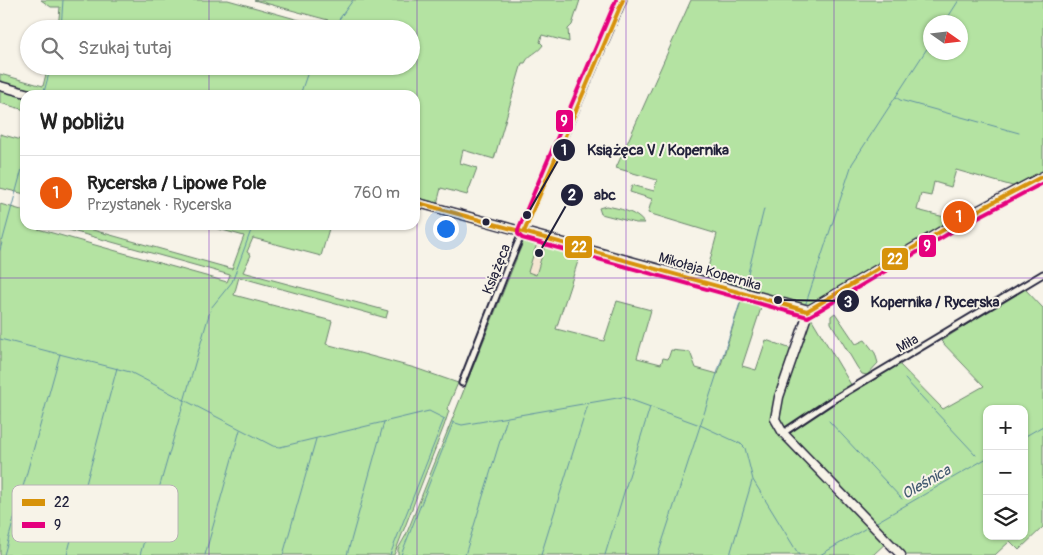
<!DOCTYPE html>
<html lang="pl">
<head>
<meta charset="utf-8">
<style>
	:root { --surface:#fff; --page:#f2f2f2; --text:#222; --muted:#767676; --line:#e0e0e0; --accent:#ea580c }
	body { margin:0; font-family:Pangolin,sans-serif; background:var(--page); color:var(--text) }
	.controls { position:absolute; right:15px; bottom:15px; display:grid; overflow:hidden; border-radius:10px; box-shadow:0 1px 4px #0004 }
	.controls button { width:45px; height:45px; display:grid; place-items:center; padding:0; border:0; border-bottom:1px solid var(--line); background:var(--surface); color:var(--text); font:25px sans-serif }
	.compass { position:absolute; left:923px; top:15px; width:45px; height:45px; border-radius:50%; background:var(--surface); box-shadow:0 1px 4px #0004; rotate:104deg }
	.you { position:absolute; left:445px; top:228px; width:18px; height:18px; margin:-12px; border:4px solid #fff; border-radius:50%; background:#1a73e8; box-shadow:0 0 0 8px #1a73e833 }
	.badge { display:grid; place-items:center; width:32px; height:32px; border-radius:50%; background:var(--accent); color:#fff; font-size:16px; font-weight:700 }
	.pin { position:absolute; translate:-50% -50%; border:2px solid #fff; box-shadow:0 1px 5px #0006 }
	.list { margin:0; padding:0; list-style:none }
	h2 { display:flex; justify-content:space-between; align-items:center; height:65px; margin:0; padding:0 20px; font-size:21px }
	h2 small { font-size:16px; font-weight:400; color:var(--muted) }
	.list li { display:grid; grid-template-columns:32px 1fr auto; gap:15px; align-items:center; box-sizing:border-box; height:75px; padding:0 20px; border-top:1px solid var(--line) }
	.list b { display:block; font-size:19px; white-space:nowrap }
	.list p { margin:0; font-size:16px; white-space:nowrap; color:var(--muted) }
	.list em { font-size:16px; font-style:normal; color:var(--muted) }
	.icon { flex:none; width:28px; height:28px; fill:none; stroke:currentColor; stroke-width:2; stroke-linecap:round; stroke-linejoin:round }
	.map { position:relative; flex:none; width:1043px; height:555px; overflow:hidden }
	.search { position:absolute; background:var(--surface); box-shadow:0 1px 4px #0004; left:20px; top:20px; width:400px; height:55px; display:flex; align-items:center; gap:12px; box-sizing:border-box; padding:0 18px; border-radius:28px; color:var(--muted); font-size:19px }
	.panel { position:absolute; background:var(--surface); box-shadow:0 1px 4px #0004; left:20px; top:90px; width:400px; height:140px; border-radius:15px }
	.map>svg:first-child { display:block }
</style>
</head>
<body>
<div class="map">
<svg width="1043" height="555" viewBox="0 0 1043 555">
	<rect width="100%" height="100%" fill="#f7f3e8"/>
	<filter id="ink" filterUnits="userSpaceOnUse"><feTurbulence type="fractalNoise" baseFrequency=".02" numOctaves="2"/><feDisplacementMap in="SourceGraphic" scale="10" xChannelSelector="R" yChannelSelector="G"/><feConvolveMatrix kernelMatrix="1 2 1 2 8 2 1 2 1" color-interpolation-filters="sRGB"/></filter>
	<g filter="url(#ink)">
		<path fill="#f4e5d2" d="M538,240L546,242L536,275L528,273Z"/>
		<path fill="#b4e3a2" stroke="#6b826e" fill-rule="evenodd" d="M41,0H228L324,27L328,20L254,0H580L572,25L568,29L569,42L542,35L540,42L543,45C538,53 529,54 525,63H522L494,159L463,150L460,163L477,168L467,195L441,188L437,204L415,198V95H42L0,83V74L43,86L48,66H411V29H58L60,7H51Z
			M691,0H1043V173L1016,187L956,170L951,187L934,182L931,196L921,194L917,210L956,220L818,303L802,305L705,279L717,234L648,213L652,199L630,192L632,185L654,191L657,180L616,168ZM930,22H960V52H930Z
			M0,89L25,96V110L0,103Z
			M0,134L25,141V194L0,188Z
			M0,204L25,211V225H39L38,229L227,282L230,275L51,225H75L232,269L244,236L204,225H330L321,256L253,238L247,252L251,255L243,272L388,311L386,318L239,277L234,295L332,321L326,344L415,368L458,383L447,409L449,411L444,426L394,555H0Z
			M606,206C618,208 637,212 644,223H636L601,214L599,208Z
			M525,237L538,240L528,272L536,275L546,242L581,252L556,329L604,341L617,301L651,310L637,358L661,364L663,358L668,359L671,350L690,352L696,368L718,374L741,301L762,305L742,366L756,370L766,340L797,351L810,316L853,388L897,362L943,409L984,386L941,341L1024,288L1043,308V527L1019,550L1010,541L995,555H904L889,540L873,555H398V549L406,535ZM987,409H1024V536H987Z
			M835,313L856,344L865,340L875,353L878,363L867,375L862,374L857,367L831,323V316Z"/>
		<g fill="none" stroke-linecap="round" stroke-linejoin="round">
			<path stroke="#6090a3" stroke-width="1" d="M945,22L959,0
				M61,29L63,0
				M332,29L353,0
				M44,92L51,66
				M300,95L310,66
				M896,97L900,100L1019,133
				M0,250L25,158
				M744,289L764,209
				M749,300L770,306
				M805,306L852,164L930,44
				M211,308L232,282L253,225
				M778,308L785,310
				M791,312L801,316
				M0,339L130,372L273,446L280,447L429,411L445,419
				M905,379L976,455
				M829,421L902,499
				M452,422L462,425L623,397L700,425L741,444L745,448L753,480L799,555
				M1024,437L1043,426
				M875,523L987,458
				M4,555L60,354
				M67,555L117,368
				M140,555L210,311
				M205,555L240,430
				M283,555L316,439
				M347,555L384,422
				M390,555L444,419
				M401,555L453,423
				M465,555L507,418
				M541,555L588,404
				M605,555L650,407
				M658,555L742,297
				M730,555L752,481
				M820,555L868,527"/>
			<g stroke="#22223b" stroke-width="9">
				<path id="street" d="M462,383L508,266L623,0
					M783,433L831,401L1043,274"/>
			</g>
			<g stroke="#22223b" stroke-width="11">
				<path id="secondary" d="M0,86L33,95
					M415,202L809,310
					M809,310L779,397L775,419L783,433L901,555
					M809,310L960,220L1043,176"/>
			</g>
			<use href="#street" stroke="#f7f3e8" stroke-width="5"/>
			<use href="#secondary" stroke="#f7f3e8" stroke-width="8"/>
			<g stroke="#f7f3e8" stroke-width="8">
				<path id="bus-1" d="M415,202L807,311L960,220L1043,176
					M524,232L623,0"/>
			</g>
			<g stroke="#f7f3e8" stroke-width="8">
				<path id="bus-2" d="M616,0L518,230V234L522,238L808,317L963,225L1043,183"/>
			</g>
			<use href="#bus-1" stroke="#d79209" stroke-width="4"/>
			<use href="#bus-2" stroke="#e5007d" stroke-width="4"/>
		</g>
	</g>
	<path fill="none" stroke="#7b2cbf" stroke-width="1" stroke-opacity="0.55" d="M209,0V29M417,0V555M626,0V555M834,0V555M209,66V95M209,225V555M0,278H1043"/>
	<circle fill="#22223b" stroke="#f7f3e8" stroke-width="2" cx="486" cy="222" r="4.5"/>
	<g text-anchor="middle" stroke-width="4" stroke-linejoin="round" paint-order="stroke">
		<g font-size="14" fill="#22223b" stroke="#f7f3e8">
			<text transform="translate(496 269) rotate(-68)" y="5">Książęca</text>
			<text transform="translate(710 271) rotate(16)" y="5">Mikołaja Kopernika</text>
			<text transform="translate(907 343) rotate(-30)" y="5">Miła</text>
		</g>
		<g font-size="15" font-style="italic" fill="#41596f" stroke="#f7f3e8">
			<text transform="translate(926 482) rotate(-30)" y="5">Oleśnica</text>
		</g>
	</g>
	<rect x="12" y="485" width="166" height="57" rx="8" fill="#f7f3e8" stroke="#b7b4b4" stroke-width="1"/>
	<rect x="22" y="499" width="23" height="7" fill="#d79209"/>
	<rect x="22" y="522" width="23" height="6" fill="#e5007d"/>
	<g font-size="14" fill="#22223b">
		<text x="54" y="507">22</text>
		<text x="54" y="530">9</text>
	</g>
	<path fill="none" stroke="#22223b" stroke-width="2" d="M527 215L564 150M539 253L572 195M778 300L848 301"/>
	<g fill="#22223b" stroke="#f7f3e8" stroke-width="2">
		<circle cx="527" cy="215" r="5"/>
		<circle cx="539" cy="253" r="5"/>
		<circle cx="778" cy="300" r="5"/>
		<circle cx="564" cy="150" r="12"/>
		<circle cx="572" cy="195" r="12"/>
		<circle cx="848" cy="301" r="12"/>
	</g>
	<g font-size="15" text-anchor="middle" font-weight="bold" fill="#fff">
		<text x="564" y="155">1</text>
		<text x="572" y="200">2</text>
		<text x="848" y="307">3</text>
	</g>
	<g font-size="15" text-anchor="middle" font-weight="bold" fill="#22223b" stroke="#f7f3e8" stroke-width="4" stroke-linejoin="round" paint-order="stroke">
		<text x="658" y="155">Książęca V / Kopernika</text>
		<text x="605" y="200">abc</text>
		<text x="935" y="307">Kopernika / Rycerska</text>
	</g>
	<g stroke="#f7f3e8" stroke-width="2">
		<rect x="555" y="109" width="19" height="24" rx="5" fill="#e5007d"/>
		<rect x="918" y="234" width="19" height="24" rx="5" fill="#e5007d"/>
		<rect x="564" y="235" width="29" height="24" rx="5" fill="#d79209"/>
		<rect x="881" y="247" width="28" height="24" rx="5" fill="#d79209"/>
	</g>
	<g font-size="14" text-anchor="middle" font-weight="bold" fill="#fff">
		<text x="564" y="126">9</text>
		<text x="927" y="251">9</text>
		<text x="579" y="252">22</text>
		<text x="895" y="264">22</text>
	</g>
</svg>
<div class="controls">
<button>+</button>
<button>−</button>
<button><svg class="icon" aria-label="layers" viewBox="0 0 24 24"><path d="M12 4l9 5-9 5-9-5zM3 14l9 5 9-5"/></svg></button>
</div>
<svg class="compass" viewBox="-18 -18 36 36"><path d="M0-13l5 13h-10z" fill="#e53935"/><path d="M0 13l5-13h-10z" fill="#767676"/></svg>
<div class="you"></div>
<div class="pin badge" style="left:959px;top:217px">1</div>
<div class="search"><svg class="icon" aria-label="search" viewBox="0 0 24 24"><circle cx="10" cy="10" r="6"/><path d="M15 15l6 6"/></svg>Szukaj tutaj</div>
<section class="panel">
<h2>W pobliżu<small></small></h2>
<ul class="list">
<li><span class="badge">1</span><div><b>Rycerska / Lipowe Pole</b><p>Przystanek · Rycerska</p></div><em>760 m</em></li>
</ul>
</section>
</div>
</body>
</html>
